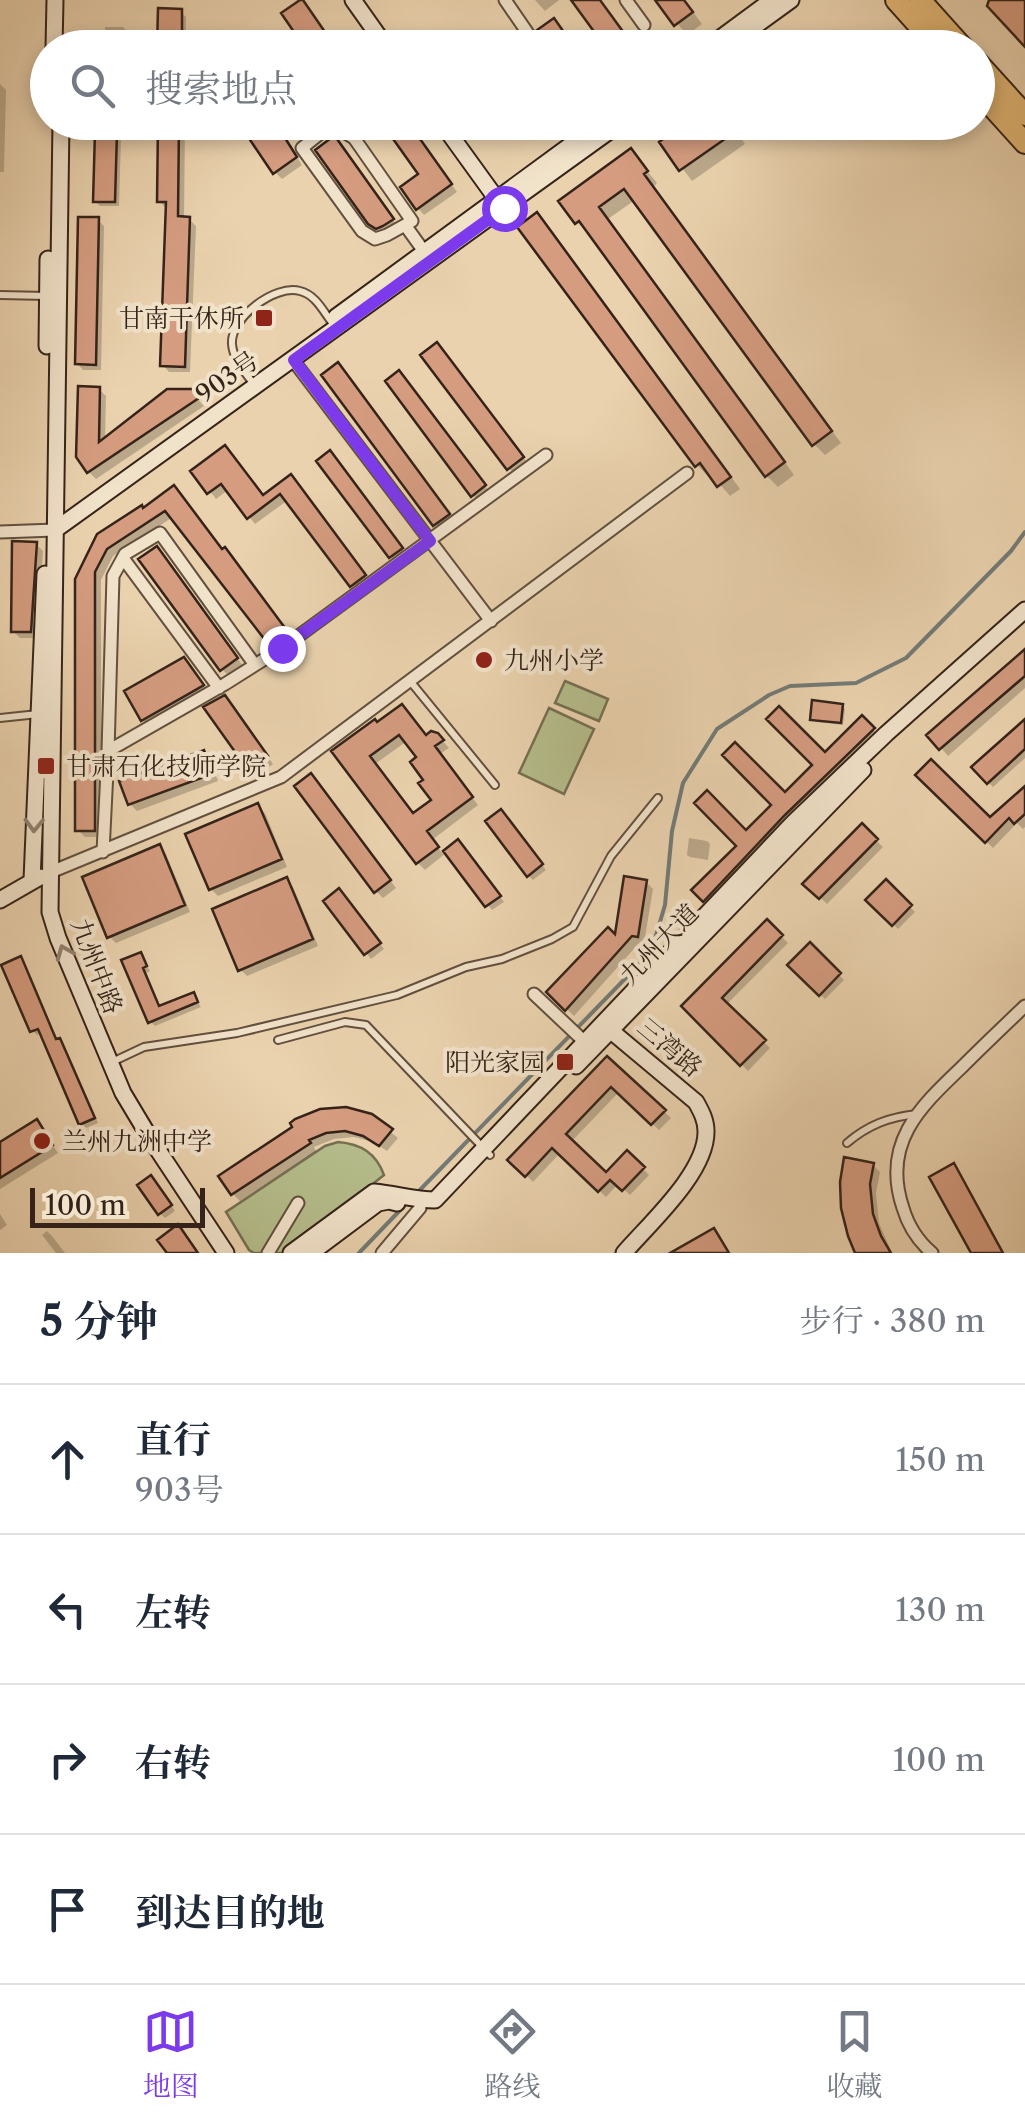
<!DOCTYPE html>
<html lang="zh">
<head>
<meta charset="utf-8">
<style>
	:root { --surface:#fff; --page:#f2f2f3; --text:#1f2937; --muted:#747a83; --line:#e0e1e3; --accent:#7c3aed }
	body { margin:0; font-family:"Libre Caslon Text","Noto Serif SC",serif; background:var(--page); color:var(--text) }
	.scale { position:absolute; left:30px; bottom:25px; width:175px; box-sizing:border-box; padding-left:10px; border:5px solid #352319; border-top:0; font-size:28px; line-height:35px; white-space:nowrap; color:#352319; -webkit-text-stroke:8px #f1e2ca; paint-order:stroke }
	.stop { position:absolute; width:30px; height:30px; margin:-22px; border:8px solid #7c3aed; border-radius:50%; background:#fff }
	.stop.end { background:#7c3aed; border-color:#fff; box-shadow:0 2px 10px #0008 }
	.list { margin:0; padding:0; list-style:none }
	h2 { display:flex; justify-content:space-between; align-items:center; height:130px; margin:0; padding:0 40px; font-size:42px }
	h2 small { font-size:32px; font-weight:400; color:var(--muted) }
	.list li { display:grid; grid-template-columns:65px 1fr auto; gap:30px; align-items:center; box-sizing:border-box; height:150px; padding:0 40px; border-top:2px solid var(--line) }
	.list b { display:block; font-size:38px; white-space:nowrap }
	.list p { margin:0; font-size:32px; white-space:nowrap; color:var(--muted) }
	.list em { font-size:32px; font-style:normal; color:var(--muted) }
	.icon { flex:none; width:55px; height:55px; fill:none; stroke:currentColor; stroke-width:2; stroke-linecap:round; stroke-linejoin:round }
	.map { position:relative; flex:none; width:1025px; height:1253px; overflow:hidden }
	.search { position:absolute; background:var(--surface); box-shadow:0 5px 15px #0003; left:30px; right:30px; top:30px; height:110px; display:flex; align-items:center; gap:25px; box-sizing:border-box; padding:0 35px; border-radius:55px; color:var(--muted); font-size:38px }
	.sheet { height:730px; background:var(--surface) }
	nav { display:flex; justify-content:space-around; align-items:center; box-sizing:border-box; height:140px; border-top:2px solid var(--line); background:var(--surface); font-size:28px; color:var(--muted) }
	nav a { display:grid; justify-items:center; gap:5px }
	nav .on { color:var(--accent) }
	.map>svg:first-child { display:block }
</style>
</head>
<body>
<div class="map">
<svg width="1025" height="1253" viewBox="0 0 1025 1253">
	<rect width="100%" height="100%" fill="#ead2ae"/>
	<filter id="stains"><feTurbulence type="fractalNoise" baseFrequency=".002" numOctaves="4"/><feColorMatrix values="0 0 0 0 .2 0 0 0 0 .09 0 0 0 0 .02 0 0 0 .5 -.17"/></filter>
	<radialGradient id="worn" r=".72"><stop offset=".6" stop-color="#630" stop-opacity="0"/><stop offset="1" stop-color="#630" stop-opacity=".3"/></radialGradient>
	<path fill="#b5bc8b" stroke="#757052" stroke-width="2.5" d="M565,681L608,699L599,721L555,703Z
		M549,708L594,729L564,794L519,773Z
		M338,1142C361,1144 376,1153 384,1175L286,1253H254L249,1250L226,1212L325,1146Z"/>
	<path fill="#0003" fill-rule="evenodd" d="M535,0H559L545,11Z
		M658,0H684L702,24L687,35Z
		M181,12L186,17V48H159Z
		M105,27H123L128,32V48H105Z
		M0,84L6,90L4,172H0Z
		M160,122H185L184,219H189L196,226L190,372H169L163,365L166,208L159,201Z
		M274,122L302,165L282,179L275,172Z
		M408,122L457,192L424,215L418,208L421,175Z
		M692,122H730L745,144L692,181L663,143Z
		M116,134L121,139L119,206H100L95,201Z
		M343,149L398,227L385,234L370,222Z
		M631,151L657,183L654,186L841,443L825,455L814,444L635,200L608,219L794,475L778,487L767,476L590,232L588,233L577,222L562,201Z
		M98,220L104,226L101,370H83L77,363Z
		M548,227L740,489L730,496L711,474L708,476L697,465Z
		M444,352L529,465L515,475L509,468Z
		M345,372L455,522L442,531L435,524Z
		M406,380L491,494L480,502L473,495Z
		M99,389L106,396L105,440L191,392L204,406L96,479L89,472Z
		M337,461L408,556L398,564L391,557Z
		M194,471L264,498L298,484L371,583L359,592L288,500L255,524L228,490L216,499Z
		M174,488L223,552L232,558L293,640L278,650L271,644L173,517L113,556L101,580V837H85L78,830L77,580L144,511Z
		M36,544L43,551L37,638H20L13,631Z
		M164,556L243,666L229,676L222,669Z
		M1025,653V688L948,756L930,735Z
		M191,667L209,693L150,727L143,720Z
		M231,705L273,764L257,776L250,769Z
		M842,706L845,709L843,725L816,722L813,719Z
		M862,718L879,736L710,906L695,890L740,846L746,833Z
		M374,722L427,738L437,735L449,748L440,754L478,805L432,840L443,854L458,842L463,847L504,902L492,910L447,852L425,870L418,863L334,752ZM407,741L420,758L434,801L414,816L375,764Z
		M1025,722V758L993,787L975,767Z
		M203,753L210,760L218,781L137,811L130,804Z
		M918,775L990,820L1025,789V827L1023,829L1017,823L993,848Z
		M317,783L396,888L383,898L376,891Z
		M258,806L265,813L287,867L218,896L211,889Z
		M506,817L546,870L533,880L528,875Z
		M862,826L883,847L827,904L806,884Z
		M689,838L707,841L710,844L708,860L690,857L687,855Z
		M159,847L166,854L190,912L116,943L109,936Z
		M286,880L293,887L318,946L247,976L240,969Z
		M646,882L653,889L644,943L640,942L574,1016L549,992L617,939Z
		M886,883L915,912L898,929L869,900Z
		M344,896L384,949L371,959L326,901Z
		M767,922L788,943L726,1005L770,1048L748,1071L684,1006Z
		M810,946L844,980L825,999L791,965Z
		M140,955L150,971L146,973L161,1008L193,995L201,1007L155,1026L150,1021Z
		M20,959L25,964L58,1041L64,1045L98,1123L86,1128L82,1123L42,1033L37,1035L32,1030Z
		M607,1059L671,1118L659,1130L619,1092L571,1142L606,1175L627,1153L649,1175L630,1195L618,1184L606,1197L560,1153L533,1182L511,1160Z
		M371,1116L398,1138L387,1151L373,1142L354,1137L334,1139L314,1147L316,1151L240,1201L233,1194L296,1128Z
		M37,1122L58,1153L0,1189V1145Z
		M873,1165L880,1172L876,1193L879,1223L892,1253H859L856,1249Z
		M953,1166L960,1173L1004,1253H974L932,1178Z
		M155,1183L175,1211L165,1218L160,1213Z
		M0,1214L7,1225L0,1230Z
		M47,1231L52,1236L65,1253H56L42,1235Z"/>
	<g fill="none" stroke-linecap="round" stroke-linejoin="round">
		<path stroke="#737b77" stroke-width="4" d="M415,1195L651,952L665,905L672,831L683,783L717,729L769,695L790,686L856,683L906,658L1011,551L1025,532
			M359,1253L408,1202"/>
	</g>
	<path fill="#d59c80" stroke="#352319" stroke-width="2.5" fill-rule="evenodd" d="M300,0H303L336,48H305L281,13Z
		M571,0H600L635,48H606Z
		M655,0H684L693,12L674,26Z
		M989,0H1025V47L987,6Z
		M158,8L182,9V48H157Z
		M554,18L575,48H547L537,30Z
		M158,122H179L178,216L190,217L185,367L160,366L166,202H157Z
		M238,122H275L297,157L273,174Z
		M381,122H408L452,184L416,210L400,187L418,174Z
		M687,122H729L735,132L679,171L659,142Z
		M95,131L117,132L115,202H93Z
		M331,138L337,139L394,219L383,226L376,229L368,224L315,150Z
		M631,148L648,171L644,174L832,431L812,446L624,189L599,207L785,462L765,477L579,221L575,224L558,201Z
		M537,212L731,477L717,487L700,463L695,467L517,227Z
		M78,217H99L96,365L75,364Z
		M437,342L524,457L507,470L420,355Z
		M338,362L450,514L433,526L321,375Z
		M399,370L486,485L471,497L385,381Z
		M78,386L100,387L99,442L167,389H192L199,398L87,473L76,457Z
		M225,445L263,495L291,474L366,575L350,587L280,494L247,519L221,484L207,494L190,471Z
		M330,450L403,548L389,558L316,461Z
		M174,485L222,549L225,547L288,632L269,645L165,511L107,549L95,572V831H75V579L97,534L142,505L143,508Z
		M12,541L37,542L31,632H11Z
		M157,546L238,658L220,671L138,559Z
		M1025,649V676L939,750L926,735Z
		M184,657L204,685L141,721L124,691Z
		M225,695L268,756L248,770L203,707Z
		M812,700L843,704L841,723L810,720Z
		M402,704L426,735L431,731L438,733L444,740L435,746L473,797L427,831L439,847L416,864L331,751L375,719L377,722ZM399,735L416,757L410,762L423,780L418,783L431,800L413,813L370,756Z
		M779,706L825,752L862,715L875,728L785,815L703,902L691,890L736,846L694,803L707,790L746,830L771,805L722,755L735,742L785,792L812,765L766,719Z
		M1025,719V749L987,784L971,767Z
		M204,750L212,774L128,805L119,781Z
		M931,759L990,817L1025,786V814L1014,824L1009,818L985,843L915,775Z
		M311,773L391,880L374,893L294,786Z
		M258,803L282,859L209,890L185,834Z
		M501,809L543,864L527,877L485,821Z
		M862,823L878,839L819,899L802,884Z
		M458,839L501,896L485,907L443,851Z
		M160,844L185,905L107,938L82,877Z
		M624,876L647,880L638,937L632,936L565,1011L546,992L608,927L615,934Z
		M287,877L313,939L238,971L212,909Z
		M886,879L912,905L892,926L865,900Z
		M339,888L381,943L364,955L323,901Z
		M767,919L783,935L722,998L766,1040L740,1066L681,1006Z
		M810,942L841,973L819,996L787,965Z
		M141,952L147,966L143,968L159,1006L194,992L198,1002L148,1023L121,960Z
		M21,956L56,1039L60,1038L95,1118L79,1125L38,1029L30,1032L1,965Z
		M607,1056L666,1110L651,1125L611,1087L566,1134L606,1172L627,1150L645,1167L622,1191L610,1180L598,1192L552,1148L525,1177L507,1160Z
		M346,1107L372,1114L393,1129L379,1146L363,1136L345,1131L326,1133L309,1140L311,1143L231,1195L218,1176L292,1127L290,1123L295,1119L320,1109Z
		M37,1119L53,1145L0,1178V1142Z
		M844,1157L874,1163L870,1184L873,1214L881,1236L891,1253H855L848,1236L841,1208L840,1182Z
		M954,1163L1003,1253H971L929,1177Z
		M151,1175L172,1205L158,1215L137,1185Z
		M178,1224L198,1253H167L157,1240Z
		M714,1228L729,1253H670Z"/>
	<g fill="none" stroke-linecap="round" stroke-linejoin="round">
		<g stroke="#624f3e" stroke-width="10">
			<path id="lane" d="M0,295L47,296
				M255,386C246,373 233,360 232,344C230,318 275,284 300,291C316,295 323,311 333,324
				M410,681L495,785
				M0,718L38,714
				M278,1040L345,1022L366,1025L490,1155
				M110,1063L144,1047L237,1033L397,995L466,967L502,959L552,939L573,927L611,856L658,798
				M847,1143C868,1125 889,1117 917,1114"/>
		</g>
		<g stroke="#624f3e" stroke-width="15">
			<path id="street" d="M505,0L538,48
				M626,0L644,25
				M405,225L412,221L354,138L341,130L327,128L302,148L362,231L375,239L387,235L405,225L428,257
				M293,360L491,621
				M0,532L55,530
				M123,558L219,688
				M108,751L113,576L125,554L160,533L255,665
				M103,852L108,751L225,684L282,648L546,455
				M51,872L281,777L687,473
				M534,994L589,1046
				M268,1253L298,1203
				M382,1253L420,1208
				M932,1253C918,1241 908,1225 903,1208C881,1143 920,1107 963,1066C983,1046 1004,1026 1025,1006"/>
		</g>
		<g stroke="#352319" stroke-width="19">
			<path id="secondary" d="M353,0L387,48
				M54,48L55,0
				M707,48L772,0
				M725,48L791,0
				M61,122L50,912L58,938L123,1093L150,1138L226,1253
				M441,122L501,205
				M336,317L602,122
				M47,346L48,259
				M55,530L622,122
				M32,880L45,574
				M0,900L40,877
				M610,1030L696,1102C701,1111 706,1120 706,1131C707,1172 650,1223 624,1253
				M576,1066L863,770
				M291,1253L374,1192C396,1194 414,1200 435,1200L793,823L886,734L1025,610
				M311,1253L378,1203L389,1201L397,1203"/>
		</g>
		<g stroke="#352319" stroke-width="24">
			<path id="highway" d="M896,0L939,48
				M920,0L963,48
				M978,63L1025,115
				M978,91L1025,143"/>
		</g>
		<use href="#lane" stroke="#f1e2ca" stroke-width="6"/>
		<use href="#street" stroke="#f1e2ca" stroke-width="11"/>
		<use href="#secondary" stroke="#f1e2ca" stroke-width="15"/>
		<use href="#highway" stroke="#e5b977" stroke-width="20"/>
	</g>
	<defs><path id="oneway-chevron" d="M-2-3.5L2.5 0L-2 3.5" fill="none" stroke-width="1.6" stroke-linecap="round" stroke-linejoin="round" transform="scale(2.5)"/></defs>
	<g stroke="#938272">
		<use href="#oneway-chevron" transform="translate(34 825) rotate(92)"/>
		<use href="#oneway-chevron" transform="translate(64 952) rotate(-112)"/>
	</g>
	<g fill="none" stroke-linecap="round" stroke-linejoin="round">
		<path stroke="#7c3aed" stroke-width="12" d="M282,648L430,541L294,360L504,208"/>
	</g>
	<g fill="#8f2418" stroke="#f1e2ca" stroke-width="4">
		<rect x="254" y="308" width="20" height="20" rx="5"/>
		<circle cx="484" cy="660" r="10"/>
		<rect x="36" y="756" width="20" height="20" rx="5"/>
		<rect x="555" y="1052" width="20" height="20" rx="5"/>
		<circle cx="42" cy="1141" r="10"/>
	</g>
	<g text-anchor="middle" stroke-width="8" stroke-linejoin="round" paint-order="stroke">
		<g font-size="25" fill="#352319" stroke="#f1e2ca" text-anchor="start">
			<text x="244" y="327" text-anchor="end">甘南干休所</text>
			<text x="504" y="669">九州小学</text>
			<text x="66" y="775">甘肃石化技师学院</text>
			<text x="545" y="1071" text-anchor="end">阳光家园</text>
			<text x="62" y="1150">兰州九洲中学</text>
		</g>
		<g font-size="25" fill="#352319" stroke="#f1e2ca">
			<text transform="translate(227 377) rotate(-35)" y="9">903号</text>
			<text transform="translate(659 944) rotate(-46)" y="9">九州大道</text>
			<text transform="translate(97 966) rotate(69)" y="9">九州中路</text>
			<text transform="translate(670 1047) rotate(40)" y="9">三湾路</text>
		</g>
	</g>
	<rect width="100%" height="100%" filter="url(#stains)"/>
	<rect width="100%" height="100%" fill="url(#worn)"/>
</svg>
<div class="scale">100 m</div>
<div class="stop" style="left:504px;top:208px"></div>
<div class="stop end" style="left:282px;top:648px"></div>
<div class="search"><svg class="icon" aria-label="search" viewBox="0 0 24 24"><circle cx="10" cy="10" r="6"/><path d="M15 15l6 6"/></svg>搜索地点</div>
</div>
<section class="sheet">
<h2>5 分钟<small>步行 · 380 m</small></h2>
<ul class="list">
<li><svg class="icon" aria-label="ahead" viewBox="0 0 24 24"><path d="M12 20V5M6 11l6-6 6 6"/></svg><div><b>直行</b><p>903号</p></div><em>150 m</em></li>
<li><svg class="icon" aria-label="left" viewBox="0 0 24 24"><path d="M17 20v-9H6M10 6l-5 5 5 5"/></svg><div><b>左转</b></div><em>130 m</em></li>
<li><svg class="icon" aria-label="right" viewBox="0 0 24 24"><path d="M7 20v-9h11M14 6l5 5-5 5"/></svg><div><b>右转</b></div><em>100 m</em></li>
<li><svg class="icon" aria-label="arrive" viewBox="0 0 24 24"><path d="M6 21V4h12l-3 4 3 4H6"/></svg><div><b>到达目的地</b></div></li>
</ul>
</section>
<nav>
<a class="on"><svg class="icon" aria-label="map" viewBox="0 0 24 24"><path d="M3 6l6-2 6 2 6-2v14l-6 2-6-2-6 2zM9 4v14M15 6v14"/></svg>地图</a>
<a><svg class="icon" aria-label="directions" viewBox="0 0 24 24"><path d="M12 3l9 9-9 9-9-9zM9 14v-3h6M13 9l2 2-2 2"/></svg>路线</a>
<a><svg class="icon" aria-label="saved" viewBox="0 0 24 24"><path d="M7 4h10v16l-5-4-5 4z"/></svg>收藏</a>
</nav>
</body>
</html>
